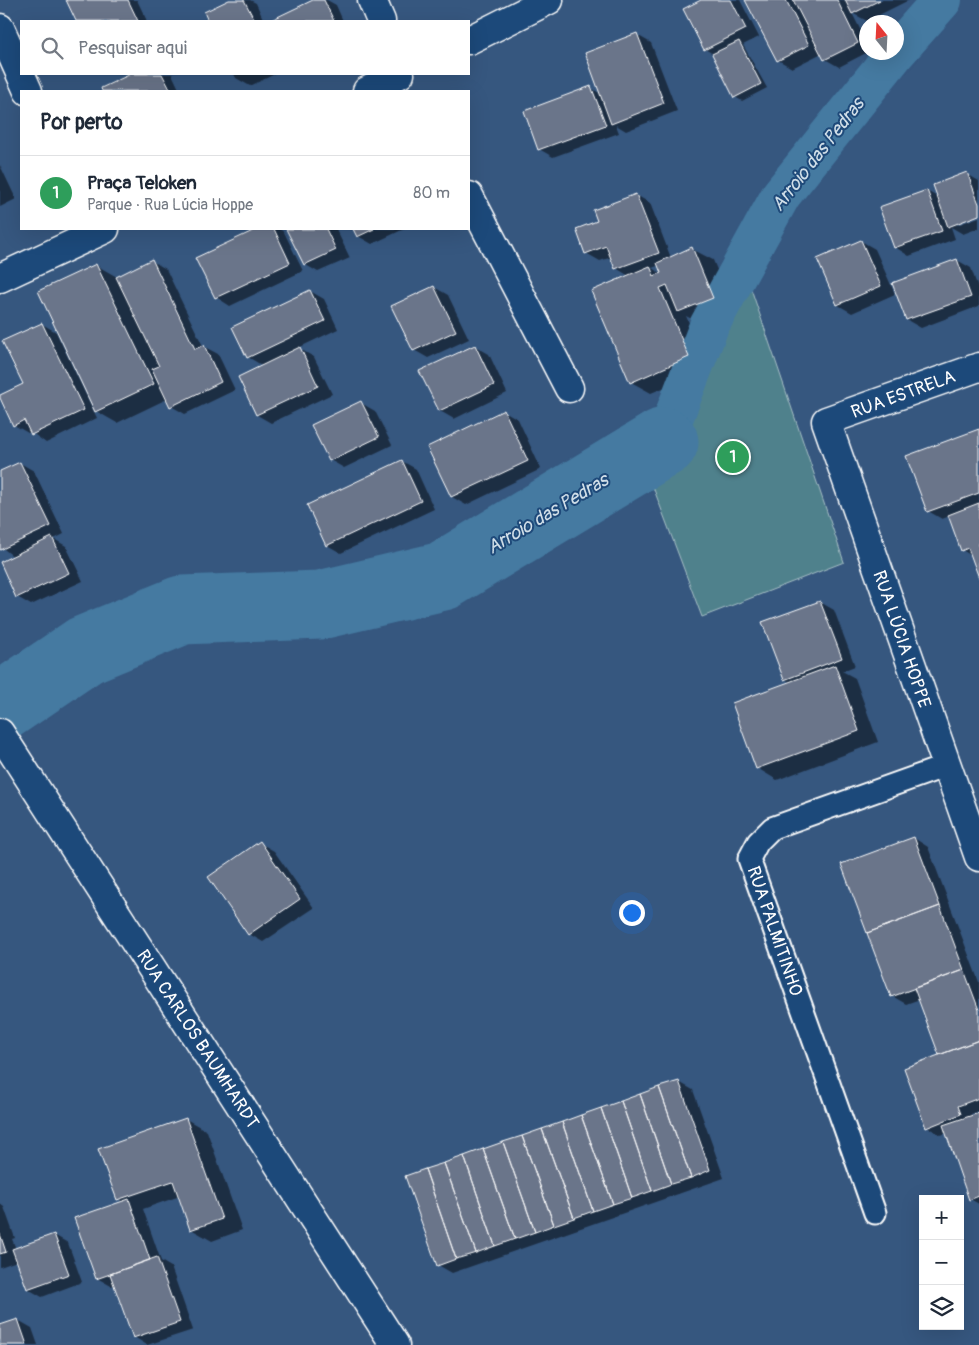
<!DOCTYPE html>
<html lang="pt">
<head>
<meta charset="utf-8">
<style>
	:root { --surface:#fff; --page:#f2f2f3; --text:#1f2937; --muted:#747a83; --line:#e0e1e3; --accent:#0f766e }
	body { margin:0; font-family:Pangolin,sans-serif; background:var(--page); color:var(--text) }
	.controls { position:absolute; right:15px; bottom:15px; display:grid; overflow:hidden; border-radius:0px; box-shadow:0 5px 20px #0002 }
	.controls button { width:45px; height:45px; display:grid; place-items:center; padding:0; border:0; border-bottom:1px solid var(--line); background:var(--surface); color:var(--text); font:25px sans-serif }
	.compass { position:absolute; left:859px; top:15px; width:45px; height:45px; border-radius:50%; background:var(--surface); box-shadow:0 5px 20px #0002; rotate:342deg }
	.you { position:absolute; left:631px; top:912px; width:18px; height:18px; margin:-12px; border:4px solid #fff; border-radius:50%; background:#1a73e8; box-shadow:0 0 0 8px #1a73e833 }
	.badge { display:grid; place-items:center; width:32px; height:32px; border-radius:50%; background:var(--accent); color:#fff; font-size:16px; font-weight:700 }
	.pin { position:absolute; translate:-50% -50%; border:2px solid #fff; box-shadow:0 1px 5px #0006 }
	.list { margin:0; padding:0; list-style:none }
	h2 { display:flex; justify-content:space-between; align-items:center; height:65px; margin:0; padding:0 20px; font-size:21px }
	h2 small { font-size:16px; font-weight:400; color:var(--muted) }
	.list li { display:grid; grid-template-columns:32px 1fr auto; gap:15px; align-items:center; box-sizing:border-box; height:75px; padding:0 20px; border-top:1px solid var(--line) }
	.list b { display:block; font-size:19px; white-space:nowrap }
	.list p { margin:0; font-size:16px; white-space:nowrap; color:var(--muted) }
	.list em { font-size:16px; font-style:normal; color:var(--muted) }
	.icon { flex:none; width:28px; height:28px; fill:none; stroke:currentColor; stroke-width:2; stroke-linecap:round; stroke-linejoin:round }
	.map { position:relative; flex:none; width:979px; height:1345px; overflow:hidden }
	.search { position:absolute; background:var(--surface); box-shadow:0 5px 20px #0002; left:20px; top:20px; width:450px; height:55px; display:flex; align-items:center; gap:12px; box-sizing:border-box; padding:0 18px; border-radius:0px; color:var(--muted); font-size:19px }
	.panel { position:absolute; background:var(--surface); box-shadow:0 5px 20px #0002; left:20px; top:90px; width:450px; height:140px; border-radius:0px }
	.map>svg:first-child { display:block }
</style>
</head>
<body>
<div class="map">
<svg width="979" height="1345" viewBox="0 0 979 1345">
	<rect width="100%" height="100%" fill="#36577f"/>
	<filter id="ink" filterUnits="userSpaceOnUse"><feTurbulence type="fractalNoise" baseFrequency=".02" numOctaves="2"/><feDisplacementMap in="SourceGraphic" scale="10" xChannelSelector="R" yChannelSelector="G"/><feConvolveMatrix kernelMatrix="1 2 1 2 8 2 1 2 1" color-interpolation-filters="sRGB"/></filter>
	<g filter="url(#ink)">
		<path fill="#50818c" stroke="#a8c0c6" d="M747,277L844,562L702,617L647,471L670,443Z"/>
		<path fill="#0007" fill-rule="evenodd" d="M67,0H137L147,21H78Z
			M232,0H250L256,3L264,21H210L205,12Z
			M316,0H327L336,5L343,21H272Z
			M703,0H740L759,37L743,45L767,88L742,101L735,97L713,54L705,49Z
			M747,0H909L867,21L852,13L866,41L868,52L839,67L825,59L822,53L792,68L778,60Z
			M637,35L651,43L677,111L626,131L616,125L619,133L553,157L539,149L591,88L601,94Z
			M133,74H172L180,91H104L102,88Z
			M234,74H275L250,86L236,78Z
			M0,165L16,199L0,207Z
			M967,174L979,181V214L957,222V225L979,217V228L963,234L951,227L955,239L909,256L895,247L927,191L939,198Z
			M636,195L650,203L671,258L692,249L713,260L733,309L699,323L686,316L709,369L651,393L631,382L629,276L616,268L612,257L600,261L586,253L598,222ZM660,265L663,275L652,268Z
			M260,229H279L284,232L303,271L230,306L216,297L197,259Z
			M287,229H336L350,258L318,272L304,264Z
			M354,229H404L372,244L358,236Z
			M861,241L875,249L895,294L852,313L838,305Z
			M957,260L971,268L979,291V306L921,328L907,320Z
			M152,261L166,269L203,346L218,354L235,390L185,414L171,406L167,399L117,423L96,411V265L117,277Z
			M434,287L448,295L469,339L428,358L414,350Z
			M310,291L324,299L338,329L298,348L314,357L332,394L271,423L257,415L240,377L263,366L248,357Z
			M42,324L56,332L97,418L46,443L31,432L28,433L14,425Z
			M475,346L489,354L507,393L454,419L440,411Z
			M361,403L375,411L392,445L344,468L330,460Z
			M504,411L518,419L541,469L466,505L452,497L429,447Z
			M979,430V574L972,556L962,550L950,516L942,519L928,511Z
			M402,461L416,469L434,509L341,553L327,545Z
			M20,463L34,471L64,534L54,539L66,546L83,581L31,605L17,597L14,557L0,546V472Z
			M820,602L834,610L855,666L842,671L855,678L878,742L777,780L757,768L791,683L785,679Z
			M914,838L928,847L979,982V1111L971,1114L972,1117L979,1114V1204L970,1199L947,1133L941,1135L927,1127L941,1056L920,999L906,1004L892,996Z
			M260,843L274,851L314,908L263,942L249,934Z
			M679,1082L693,1090L724,1178L452,1273L438,1265Z
			M186,1119L207,1131L242,1230L212,1241L191,1229L180,1196L143,1209L161,1261L171,1267L193,1330L147,1345L134,1337L115,1285L111,1286L97,1278L123,1202L118,1199Z
			M0,1204L4,1207L15,1238L12,1239L16,1249L54,1235L68,1243L82,1282L42,1297L28,1289L17,1261L0,1267Z
			M18,1320L32,1328L38,1345H0V1327Z"/>
		<g fill="none" stroke-linecap="round" stroke-linejoin="round">
			<path stroke="#447aa1" stroke-width="40" d="M896,52L942,0
				M664,442L709,326L781,195L896,52"/>
			<path stroke="#447aa1" stroke-width="69" d="M0,708L85,650L182,610L320,605L443,576L664,442"/>
		</g>
		<path fill="#6a748a" stroke="#fff" d="M66,0H128L138,21H76Z
			M229,0H244L255,21H208L204,12Z
			M313,0H324L334,21H269Z
			M701,0H731L746,29L704,50L683,9Z
			M745,0H786L809,45L777,61Z
			M793,0H837L858,43L824,60Z
			M845,0H880L852,14Z
			M637,33L664,103L611,124L585,53Z
			M739,41L761,84L734,98L712,54Z
			M131,74H162L171,91H102L101,88Z
			M591,86L606,125L538,150L524,111Z
			M967,172L979,204V215L948,227L933,185Z
			M927,190L942,231L894,248L879,207Z
			M636,194L659,253L615,269L606,246L585,254L576,229L597,221L593,210Z
			M257,229H274L290,263L215,298L195,258Z
			M286,229H326L336,250L304,265Z
			M353,229H374L357,237Z
			M861,240L881,286L837,305L817,259Z
			M692,247L713,298L678,312L667,285L660,288L689,357L630,383L591,291L650,266L654,276L661,273L657,263Z
			M152,259L195,349L204,345L221,382L170,407L152,369L159,366L116,277Z
			M957,259L971,297L906,320L892,283Z
			M96,264L154,384L95,412L38,291Z
			M434,286L456,331L413,351L391,306Z
			M310,290L325,321L247,358L232,327Z
			M42,323L84,410L31,435L24,420L13,426L0,398V395L23,384L2,341Z
			M475,345L494,385L439,411L419,371Z
			M300,347L318,386L256,415L238,377Z
			M361,401L379,437L329,461L311,425Z
			M504,410L528,461L451,497L427,447Z
			M979,429V493L927,512L906,456Z
			M402,460L421,501L326,546L307,505Z
			M20,462L51,526L0,550V471Z
			M979,503V578L968,548L961,551L948,515Z
			M52,537L69,573L16,598L0,562Z
			M820,601L842,658L784,680L762,622Z
			M835,665L859,731L756,769L732,703Z
			M914,837L940,906L867,933L841,864Z
			M260,841L300,899L248,935L208,877Z
			M940,906L964,970L891,997L867,933Z
			M964,970L979,1010V1040L939,1055L914,988Z
			M979,1040V1098L958,1106L961,1114L926,1128L904,1068Z
			M679,1081L710,1170L691,1178L659,1087Z
			M659,1087L691,1178L671,1184L640,1094Z
			M640,1094L671,1184L652,1191L621,1101Z
			M621,1101L652,1191L632,1198L601,1108Z
			M601,1108L632,1198L613,1204L581,1115Z
			M979,1113V1196L969,1200L943,1125Z
			M581,1115L613,1204L593,1211L562,1122Z
			M186,1118L222,1219L190,1230L173,1181L117,1200L98,1149Z
			M562,1122L593,1211L574,1218L542,1129Z
			M542,1129L574,1218L554,1225L522,1136Z
			M522,1136L554,1225L535,1232L503,1142Z
			M503,1142L535,1232L515,1239L483,1149Z
			M483,1149L515,1239L495,1246L464,1156Z
			M464,1156L495,1246L476,1253L444,1163Z
			M444,1163L476,1253L456,1259L425,1169Z
			M425,1169L456,1259L437,1266L405,1176Z
			M129,1199L150,1260L96,1279L74,1218Z
			M0,1234L6,1252L0,1254Z
			M54,1234L69,1274L27,1289L12,1249Z
			M157,1257L180,1322L133,1338L110,1274Z
			M18,1319L27,1345H0V1325Z"/>
		<g fill="none" stroke-linecap="round" stroke-linejoin="round">
			<g stroke="#fff" stroke-width="25">
				<path id="lane" d="M875,1213L749,859L758,842L772,828L946,766"/>
			</g>
			<g stroke="#fff" stroke-width="31">
				<path id="street" d="M372,0L381,21
					M0,28L28,91
					M469,40L549,0
					M367,91L400,74
					M469,196L569,388
					M0,278L105,229
					M979,367L826,421L979,857"/>
			</g>
			<g stroke="#fff" stroke-width="31">
				<path id="secondary" d="M0,733L395,1345"/>
			</g>
			<use href="#lane" stroke="#1f4a7a" stroke-width="21"/>
			<use href="#street" stroke="#1f4a7a" stroke-width="28"/>
			<use href="#secondary" stroke="#1f4a7a" stroke-width="28"/>
		</g>
	</g>
	<g text-anchor="middle" stroke-width="4" stroke-linejoin="round" paint-order="stroke">
		<g font-size="18" fill="#fff" stroke="#1f4a7a">
			<text transform="translate(903 394) rotate(-20)" y="6">RUA ESTRELA</text>
			<text transform="translate(902 639) rotate(71)" y="6">RUA LÚCIA HOPPE</text>
			<text transform="translate(775 931) rotate(71)" y="6">RUA PALMITINHO</text>
			<text transform="translate(198 1039) rotate(57)" y="6">RUA CARLOS BAUMHARDT</text>
		</g>
		<g font-size="19" font-style="italic" fill="#d0dee8" stroke="#1f4a7a">
			<text transform="translate(817 154) rotate(-52)" y="7">Arroio das Pedras</text>
			<text transform="translate(547 513) rotate(-31)" y="7">Arroio das Pedras</text>
		</g>
	</g>
</svg>
<div class="controls">
<button>+</button>
<button>−</button>
<button><svg class="icon" aria-label="layers" viewBox="0 0 24 24"><path d="M12 4l9 5-9 5-9-5zM3 14l9 5 9-5"/></svg></button>
</div>
<svg class="compass" viewBox="-18 -18 36 36"><path d="M0-13l5 13h-10z" fill="#e53935"/><path d="M0 13l5-13h-10z" fill="#747a83"/></svg>
<div class="you"></div>
<div class="pin badge" style="left:733px;top:457px;background:#2e9e5b">1</div>
<div class="search"><svg class="icon" aria-label="search" viewBox="0 0 24 24"><circle cx="10" cy="10" r="6"/><path d="M15 15l6 6"/></svg>Pesquisar aqui</div>
<section class="panel">
<h2>Por perto<small></small></h2>
<ul class="list">
<li><span class="badge" style="background:#2e9e5b">1</span><div><b>Praça Teloken</b><p>Parque · Rua Lúcia Hoppe</p></div><em>80 m</em></li>
</ul>
</section>
</div>
</body>
</html>
